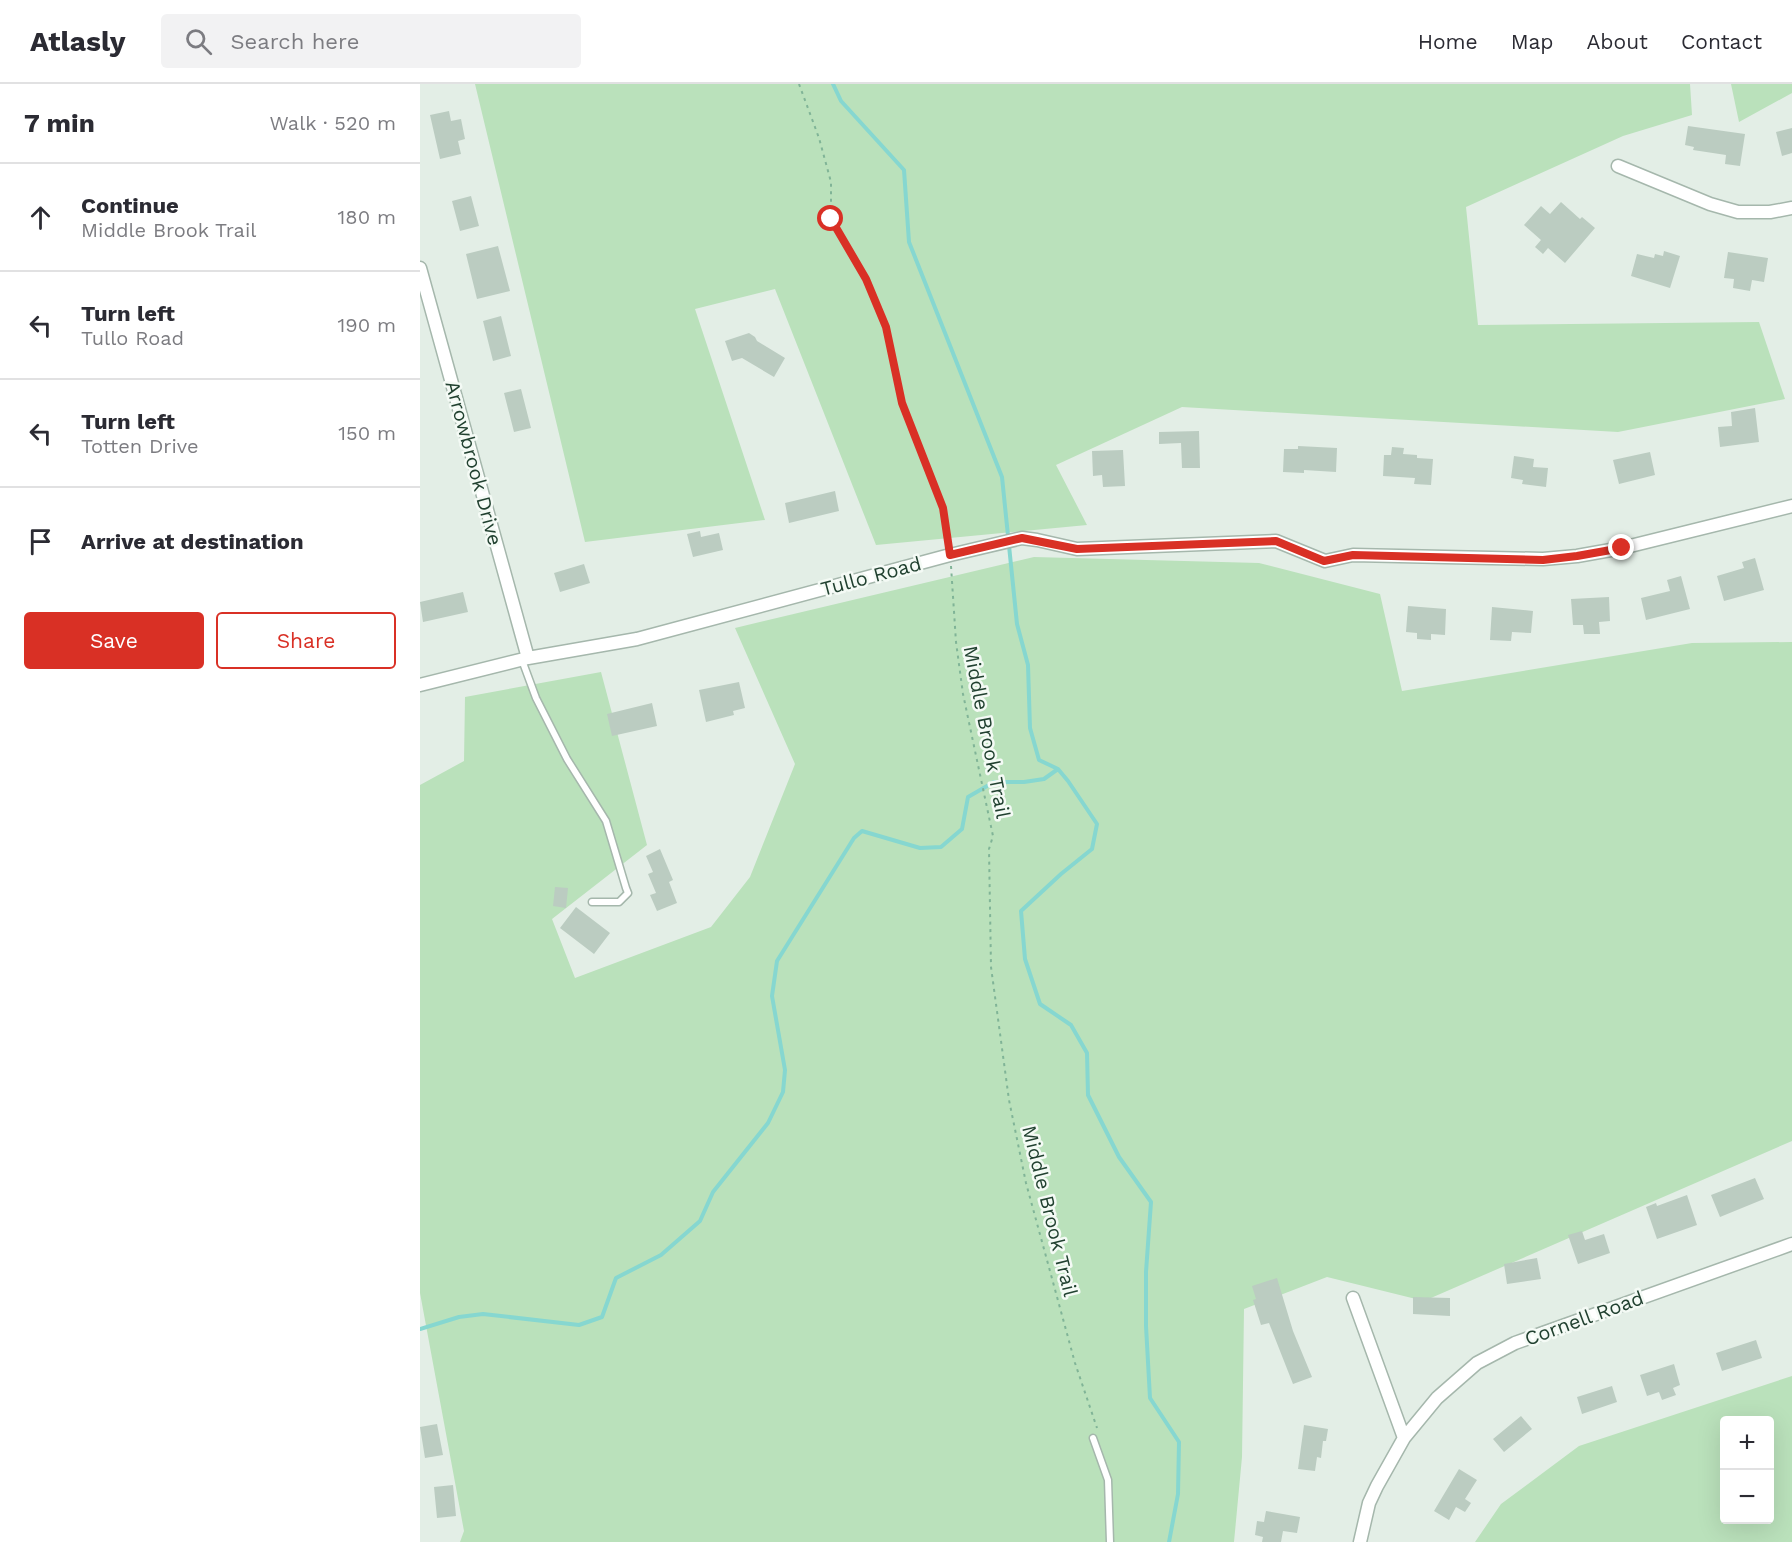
<!DOCTYPE html>
<html lang="en">
<head>
<meta charset="utf-8">
<style>
	:root { --surface:#fff; --page:#f2f2f3; --text:#2b2b33; --muted:#7c7c81; --line:#e1e1e2; --accent:#d93025 }
	body { margin:0; font-family:"Work Sans",sans-serif; background:var(--page); color:var(--text) }
	.controls { position:absolute; right:18px; bottom:18px; display:grid; overflow:hidden; border-radius:6px; box-shadow:0 6px 24px #0002 }
	.controls button { width:54px; height:54px; display:grid; place-items:center; padding:0; border:0; border-bottom:2px solid var(--line); background:var(--surface); color:var(--text); font:30px sans-serif }
	.stop { position:absolute; width:18px; height:18px; margin:-14px; border:4px solid #d93025; border-radius:50%; background:#fff }
	.stop.end { background:#d93025; border-color:#fff; box-shadow:0 2px 6px #0008 }
	.list { margin:0; padding:0; list-style:none }
	h2 { display:flex; justify-content:space-between; align-items:center; height:78px; margin:0; padding:0 24px; font-size:26px }
	h2 small { font-size:20px; font-weight:400; color:var(--muted) }
	.list li { display:grid; grid-template-columns:39px 1fr auto; gap:18px; align-items:center; box-sizing:border-box; height:108px; padding:0 24px; border-top:2px solid var(--line) }
	.list b { display:block; font-size:22px; white-space:nowrap }
	.list p { margin:0; font-size:20px; white-space:nowrap; color:var(--muted) }
	.list em { font-size:20px; font-style:normal; color:var(--muted) }
	.actions { display:flex; gap:12px; padding:18px 24px }
	.actions a { flex:1; padding:14px 0; border:2px solid var(--accent); border-radius:6px; text-align:center; font-size:21px; color:var(--accent) }
	.actions .main { background:var(--accent); color:#fff }
	.icon { flex:none; width:33px; height:33px; fill:none; stroke:currentColor; stroke-width:2; stroke-linecap:round; stroke-linejoin:round }
	.map { position:relative; flex:none; width:1372px; height:1458px; overflow:hidden }
	header { display:flex; align-items:center; gap:36px; box-sizing:border-box; height:84px; padding:0 30px; background:var(--surface); border-bottom:2px solid var(--line) }
	header strong { font-size:28px }
	nav { display:flex; gap:33px; margin-inline-start:auto; font-size:21px }
	.search { width:420px; height:54px; background:var(--page); display:flex; align-items:center; gap:15px; box-sizing:border-box; padding:0 21px; border-radius:6px; color:var(--muted); font-size:22px }
	main { display:flex }
	aside { flex:1; background:var(--surface) }
	.map>svg:first-child { display:block }
</style>
</head>
<body>
<header>
<strong>Atlasly</strong>
<div class="search"><svg class="icon" aria-label="search" viewBox="0 0 24 24"><circle cx="10" cy="10" r="6"/><path d="M15 15l6 6"/></svg>Search here</div>
<nav><a>Home</a><a>Map</a><a>About</a><a>Contact</a></nav>
</header>
<main>
<aside>
<h2>7 min<small>Walk · 520 m</small></h2>
<ul class="list">
<li><svg class="icon" aria-label="ahead" viewBox="0 0 24 24"><path d="M12 20V5M6 11l6-6 6 6"/></svg><div><b>Continue</b><p>Middle Brook Trail</p></div><em>180 m</em></li>
<li><svg class="icon" aria-label="left" viewBox="0 0 24 24"><path d="M17 20v-9H6M10 6l-5 5 5 5"/></svg><div><b>Turn left</b><p>Tullo Road</p></div><em>190 m</em></li>
<li><svg class="icon" aria-label="left" viewBox="0 0 24 24"><path d="M17 20v-9H6M10 6l-5 5 5 5"/></svg><div><b>Turn left</b><p>Totten Drive</p></div><em>150 m</em></li>
<li><svg class="icon" aria-label="arrive" viewBox="0 0 24 24"><path d="M6 21V4h12l-3 4 3 4H6"/></svg><div><b>Arrive at destination</b></div></li>
</ul>
<div class="actions"><a class="main">Save</a><a>Share</a></div>
</aside>
<div class="map">
<svg width="1372" height="1458" viewBox="0 0 1372 1458">
	<rect width="100%" height="100%" fill="#e3eee6"/>
	<path fill="#bae1bb" fill-rule="evenodd" d="M55,0H1270L1272,31L1203,52L1046,123L1058,241L1339,238L1365,315L1198,348L762,323L636,381L667,441L456,461L355,205L275,225L345,436L165,458Z
		M1311,0H1372V9L1319,38Z
		M614,473L839,479L960,510L982,607L1272,559L1372,558V1057L1004,1217L907,1193L824,1225L822,1373L814,1458H40L44,1447L0,1209V701L44,677L45,613L181,588L227,761L132,835L155,894L291,843L330,793L375,680L315,544Z
		M1372,1292V1458H1055L1081,1420L1159,1362ZM1304,1336H1350V1436H1304Z"/>
	<g fill="none" stroke-linecap="round" stroke-linejoin="round">
		<path stroke="#86d7d0" stroke-width="4" d="M413,0L421,17L484,86L489,158L582,393L597,540L608,581L610,644L619,676L638,685L648,697L677,740L672,765L641,790L601,827L605,875L620,920L651,941L667,969L668,1011L699,1073L731,1118L726,1188V1242L730,1314L759,1358L758,1410L749,1458
			M0,1245L39,1233L63,1230L159,1241L182,1233L196,1194L241,1171L280,1137L293,1108L348,1039L363,1008L365,986L352,912L357,877L434,754L442,747L500,764L521,763L542,745L548,713L574,698H604L624,695L638,685"/>
	</g>
	<path fill="#bbccc1" d="M29,27L31,37L41,35L45,55L38,57L41,70L20,75L10,31Z
		M1268,42L1325,50L1320,82L1305,80L1306,71L1273,66L1274,63L1265,61Z
		M1372,44V69L1362,72L1356,48Z
		M51,112L59,142L40,147L32,117Z
		M1141,118L1160,135L1162,133L1175,144L1145,179L1128,164L1123,170L1115,163L1121,156L1104,141L1121,122L1130,130Z
		M78,162L90,207L57,215L46,170Z
		M1244,167L1260,172L1250,204L1211,192L1217,170L1234,174L1235,170L1243,172Z
		M1308,168L1348,174L1344,198L1332,196L1330,207L1313,204L1314,195L1304,194Z
		M81,232L91,272L73,277L63,237Z
		M329,249L335,253L337,257L365,274L354,293L322,274L312,277L305,257Z
		M101,305L111,344L94,348L84,309Z
		M1335,324L1339,358L1300,363L1298,343L1312,342L1311,328Z
		M779,347L780,384H762L761,359L739,360V348Z
		M878,362L917,364L916,388L884,386V389L863,388L864,365H878Z
		M972,363L984,364L983,370L997,371V374L1013,375L1011,401L994,400L995,394L963,392L964,371H971Z
		M703,366L705,402L683,403L682,391L673,392L672,367Z
		M1230,368L1235,391L1199,400L1193,376Z
		M1094,372L1114,375L1113,383L1128,384L1126,403L1102,400L1103,396L1091,394Z
		M415,407L419,427L369,439L365,419Z
		M280,447L281,453L299,449L303,466L273,473L267,450Z
		M1335,474L1344,506L1304,517L1297,492L1324,484L1322,478Z
		M164,480L170,499L140,508L134,489Z
		M1261,492L1270,525L1226,536L1221,514L1250,507L1247,496Z
		M43,508L48,528L3,538L0,518Z
		M1189,513L1190,537L1179,538L1180,550H1164L1163,541H1153L1151,515Z
		M988,522L1026,525L1025,551L1011,550V556L997,555V549L986,548Z
		M1072,523L1113,527L1111,549L1092,548L1091,557L1070,556Z
		M319,598L325,624L313,627L314,631L286,638L279,606Z
		M232,619L237,642L192,652L187,630Z
		M240,765L253,796L249,798L257,819L237,827L230,811L236,809L228,790L233,788L226,772Z
		M135,803L148,804L146,824L133,822Z
		M156,823L190,849L174,870L140,844Z
		M1335,1094L1344,1115L1300,1133L1291,1111Z
		M1267,1111L1277,1141L1237,1155L1226,1123L1236,1119L1237,1122Z
		M1162,1147L1165,1156L1184,1150L1190,1169L1158,1180L1148,1151Z
		M1117,1174L1121,1195L1087,1200L1084,1180Z
		M857,1194L873,1247L892,1293L873,1300L849,1239L841,1241L833,1216L836,1215L832,1202Z
		M993,1213L1030,1214V1232L993,1230Z
		M1336,1256L1342,1274L1302,1287L1296,1269Z
		M1254,1280L1260,1301L1253,1304L1256,1311L1242,1316L1239,1308L1227,1312L1220,1291Z
		M1192,1302L1197,1318L1162,1330L1157,1313Z
		M1101,1332L1112,1345L1084,1368L1073,1355Z
		M17,1340L23,1371L5,1374L0,1343Z
		M884,1341L908,1345L906,1357H903L901,1374L897,1373L895,1387L878,1385Z
		M1039,1385L1057,1396L1045,1415L1051,1419L1045,1428L1036,1423L1029,1436L1014,1427Z
		M33,1401L36,1432L17,1434L14,1403Z
		M846,1427L880,1433L877,1449L863,1447L861,1458H842L843,1453L835,1451L837,1437L844,1438Z"/>
	<g fill="none" stroke-linecap="round" stroke-linejoin="round">
		<g stroke="#a5b7ac" stroke-width="9">
			<path id="service" d="M102,576L116,614L147,675L186,737L206,804L208,809L199,818H172
				M673,1354L688,1396L690,1458"/>
		</g>
		<g stroke="#a5b7ac" stroke-width="15">
			<path id="minor" d="M1198,82L1290,120L1318,128H1350L1372,124
				M0,184L108,574
				M0,601L108,574L217,555L530,471L602,454L617,456L657,465L856,457L905,477L933,471L1123,475L1157,472L1202,464L1372,422
				M933,1214L984,1354L957,1402L949,1419L940,1458
				M984,1354L1017,1314L1057,1279L1095,1259L1372,1160"/>
		</g>
		<path stroke="#80b497" stroke-width="2" stroke-dasharray="3 4.5" stroke-linecap="butt" d="M379,0L399,54L411,98V135L446,195L466,243L482,319L523,424L528,459
			M531,482L536,558L543,610L573,752L569,765L571,883L589,1016L606,1099L655,1279L677,1344"/>
		<use href="#service" stroke="#fff" stroke-width="6"/>
		<use href="#minor" stroke="#fff" stroke-width="12"/>
	</g>
	<g fill="none" stroke-linecap="round" stroke-linejoin="round">
		<path stroke="#d93025" stroke-width="8" d="M411,135L446,195L466,243L482,319L523,424L530,471L602,454L657,465L856,457L904,477L933,471L1123,476L1157,472L1202,464"/>
	</g>
	<g text-anchor="middle" stroke-width="5" stroke-linejoin="round" paint-order="stroke">
		<g font-size="20" fill="#214130" stroke="#f4faf5">
			<text transform="translate(54 379) rotate(75)" y="7">Arrowbrook Drive</text>
			<text transform="translate(451 492) rotate(-15)" y="7">Tullo Road</text>
			<text transform="translate(567 648) rotate(79)" y="7">Middle Brook Trail</text>
			<text transform="translate(630 1127) rotate(76)" y="7">Middle Brook Trail</text>
			<text transform="translate(1164 1234) rotate(-20)" y="7">Cornell Road</text>
		</g>
	</g>
</svg>
<div class="controls">
<button>+</button>
<button>−</button>
</div>
<div class="stop" style="left:411px;top:135px"></div>
<div class="stop end" style="left:1202px;top:464px"></div>
</div>
</main>
</body>
</html>
